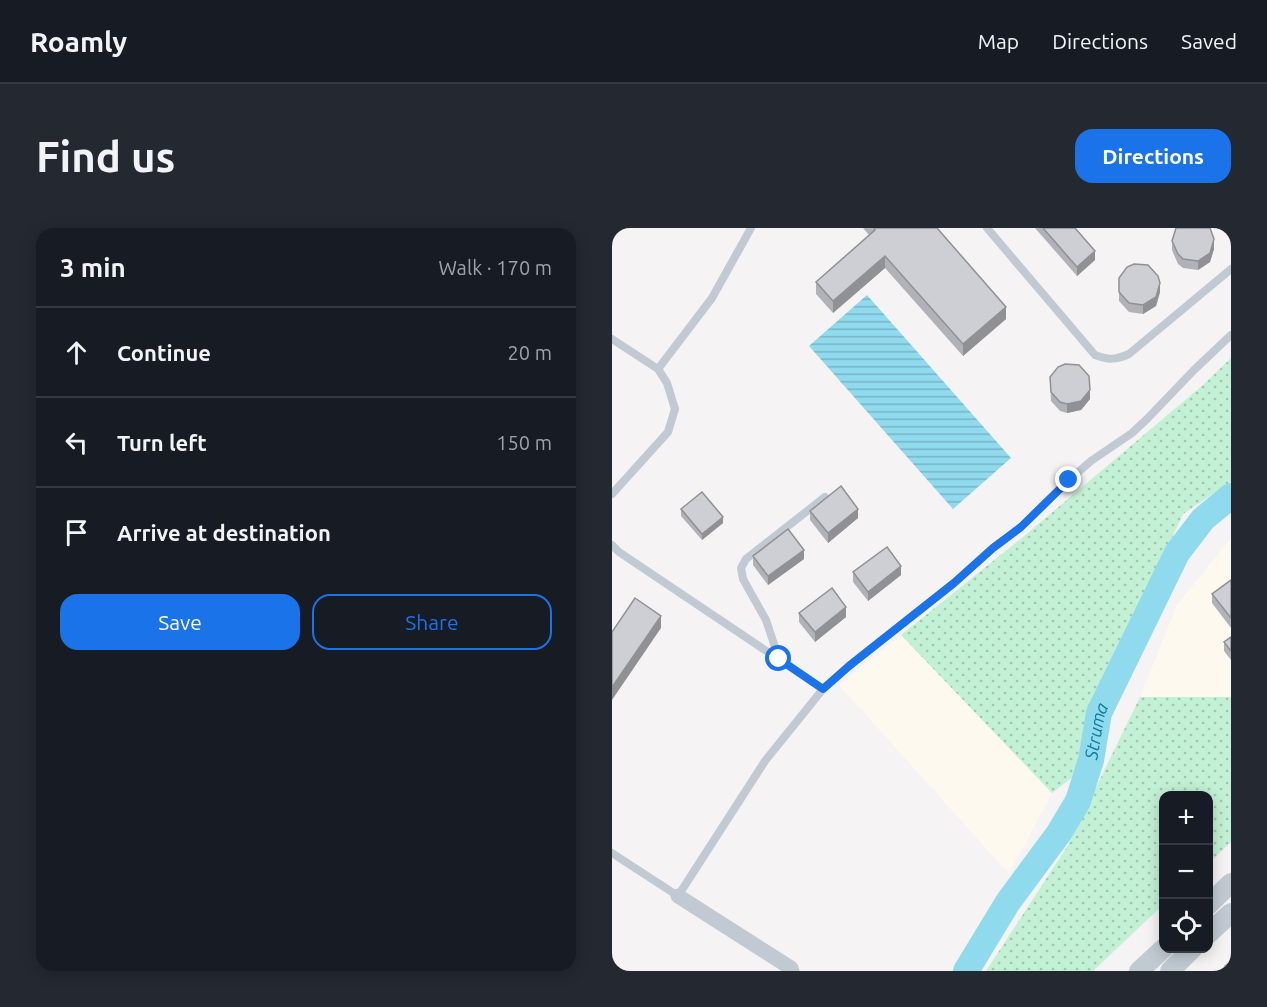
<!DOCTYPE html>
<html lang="en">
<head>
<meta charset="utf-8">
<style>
	:root { --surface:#171b24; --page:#242831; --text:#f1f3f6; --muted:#9ea1a6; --line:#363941; --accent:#1a73e8 }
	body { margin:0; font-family:Ubuntu,sans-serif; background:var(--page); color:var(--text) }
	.controls { position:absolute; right:18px; bottom:18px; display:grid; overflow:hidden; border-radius:12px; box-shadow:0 3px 15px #0003 }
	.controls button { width:54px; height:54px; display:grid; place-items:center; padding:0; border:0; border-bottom:2px solid var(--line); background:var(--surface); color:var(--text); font:30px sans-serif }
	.stop { position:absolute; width:18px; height:18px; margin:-14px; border:4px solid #1a73e8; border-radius:50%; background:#fff }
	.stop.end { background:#1a73e8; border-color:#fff; box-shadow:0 2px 6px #0008 }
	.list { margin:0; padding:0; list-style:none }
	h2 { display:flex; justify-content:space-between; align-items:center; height:78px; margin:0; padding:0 24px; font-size:26px }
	h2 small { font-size:20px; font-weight:400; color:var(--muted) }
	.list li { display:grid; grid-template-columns:39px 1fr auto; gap:18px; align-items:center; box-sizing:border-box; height:90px; padding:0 24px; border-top:2px solid var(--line) }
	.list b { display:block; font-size:22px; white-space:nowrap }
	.list em { font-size:20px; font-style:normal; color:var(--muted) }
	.actions { display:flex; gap:12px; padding:18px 24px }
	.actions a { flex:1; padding:14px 0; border:2px solid var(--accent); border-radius:18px; text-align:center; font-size:21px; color:var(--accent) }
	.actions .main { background:var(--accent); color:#fff }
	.icon { flex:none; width:33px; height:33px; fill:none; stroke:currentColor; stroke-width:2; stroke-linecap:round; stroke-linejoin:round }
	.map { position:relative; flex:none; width:619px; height:743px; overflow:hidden; border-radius:18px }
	header { display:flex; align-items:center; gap:36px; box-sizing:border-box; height:84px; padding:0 30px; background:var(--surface); border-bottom:2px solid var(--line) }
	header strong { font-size:28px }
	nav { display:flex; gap:33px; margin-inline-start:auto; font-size:21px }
	.intro { display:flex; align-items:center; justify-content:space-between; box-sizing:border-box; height:144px; padding:0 36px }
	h1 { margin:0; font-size:42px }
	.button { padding:15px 27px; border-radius:18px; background:var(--accent); color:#fff; font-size:21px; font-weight:700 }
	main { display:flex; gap:36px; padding:0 36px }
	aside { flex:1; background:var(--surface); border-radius:18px; box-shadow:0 3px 15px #0003 }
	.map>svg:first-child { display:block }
</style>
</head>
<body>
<header>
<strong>Roamly</strong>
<nav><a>Map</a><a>Directions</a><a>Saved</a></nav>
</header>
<div class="intro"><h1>Find us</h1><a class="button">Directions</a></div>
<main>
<aside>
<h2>3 min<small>Walk · 170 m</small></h2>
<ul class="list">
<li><svg class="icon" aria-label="ahead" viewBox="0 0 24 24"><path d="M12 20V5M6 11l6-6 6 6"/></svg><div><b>Continue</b></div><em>20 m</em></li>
<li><svg class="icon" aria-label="left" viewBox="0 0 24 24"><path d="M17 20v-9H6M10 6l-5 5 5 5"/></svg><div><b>Turn left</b></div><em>150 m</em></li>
<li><svg class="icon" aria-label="arrive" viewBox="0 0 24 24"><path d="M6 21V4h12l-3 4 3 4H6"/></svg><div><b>Arrive at destination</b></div></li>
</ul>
<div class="actions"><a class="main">Save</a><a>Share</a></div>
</aside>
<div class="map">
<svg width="619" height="743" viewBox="0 0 619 743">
	<defs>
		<pattern id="grass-dots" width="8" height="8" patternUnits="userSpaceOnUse" patternTransform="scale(1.5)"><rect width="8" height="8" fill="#c3f1d5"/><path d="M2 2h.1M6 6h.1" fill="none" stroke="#a0c6b0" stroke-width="1.8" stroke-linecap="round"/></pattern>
		<pattern id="water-rules" width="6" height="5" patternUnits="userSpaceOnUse" patternTransform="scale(1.5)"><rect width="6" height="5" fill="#90daee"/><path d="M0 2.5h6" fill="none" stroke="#78b4c4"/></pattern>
	</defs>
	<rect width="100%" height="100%" fill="#f5f3f3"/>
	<path fill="#fdf9ef" d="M619,310V469H528L565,377Z
		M289,407L440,565L397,646L227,457Z"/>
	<path fill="url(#grass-dots)" d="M619,130V254L571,286L476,495L465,546L440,565L289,407L411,309L591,157Z
		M528,469H619V614L597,635L596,568H552L551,677L481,743H374L455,619Z"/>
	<path fill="url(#water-rules)" d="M255,67L399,230L341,281L197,118Z"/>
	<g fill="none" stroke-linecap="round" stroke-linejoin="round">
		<path stroke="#90daee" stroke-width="26" id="s1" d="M354,743L396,674L447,605L466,573L479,532L487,485L565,325L591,291L619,268"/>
		<path stroke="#c1cad2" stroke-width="8" d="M375,0L483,127C496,132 504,132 517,126L619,41
			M0,111L46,141L55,155L63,181L56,204L0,266
			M46,141L100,70L139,0
			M0,317L7,324L211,461
			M167,431L154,392L131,351L129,340L134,331L213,269
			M0,625L66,668L153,533L211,461L237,438L342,355L381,320L409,299L457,252L479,233L520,205L535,191L582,142L619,107"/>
		<path stroke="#c1cad2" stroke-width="15" d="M66,668L179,740L180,743"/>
		<path stroke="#c1cad2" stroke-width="20" d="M596,677L619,655
			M596,706L619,685
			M527,743L552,720
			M558,743L581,720"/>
	</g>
	<path fill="#b0b2b7" d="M251,0H325L394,91L351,128L273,40L221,85L204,66V54L257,7Z
		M423,0H463L483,32L465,48Z
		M560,13L602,21L598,34L586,42L571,40L566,36L560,22Z
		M507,50L548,64L544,78L531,86L517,84L507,73Z
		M438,149L478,171L469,182L455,185L448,183L439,173Z
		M69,281L111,295L90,312L69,288Z
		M198,283L246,290L216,315L198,292Z
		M141,328L192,331L156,357L141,337Z
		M241,344L289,347L256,373L241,354Z
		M619,352V400L600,375V366Z
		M187,385L234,389L203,414L187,394Z
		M619,409V432L612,423V414Z"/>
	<path fill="#909195" d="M602,11V21L598,34L586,42V33Z
		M483,23V32L465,48V39Z
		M273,28V40L221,85V73Z
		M548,55V64L544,78L531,86V77Z
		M394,79V91L351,128V116Z
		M478,162V171L469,182L455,185V176Z
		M246,281V290L216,315V305Z
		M111,289V295L90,312V306Z
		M192,322V331L156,357V348Z
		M289,338V347L256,373V364Z
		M234,379V389L203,414V404Z
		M49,388V400L0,472V459Z"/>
	<path fill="#cdcfd5" stroke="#909195" stroke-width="1.5" d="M262,0H325L394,79L351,116L273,28L221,73L204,54L263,2Z
		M431,0H463L483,23L465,39Z
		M564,0H598L602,11L598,25L586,33L571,31L566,26L560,13Z
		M522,36L536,37L546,48L548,55L544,69L531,77L517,75L507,64V50L515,39Z
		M453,136L467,137L477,148L478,162L469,173L455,176L448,174L439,164L438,149L446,139Z
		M229,258L246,281L216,305L198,283Z
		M90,264L111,289L90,306L69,281Z
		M176,301L192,322L156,348L141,328Z
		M275,319L289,338L256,364L241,344Z
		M619,352V390L600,366Z
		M220,360L234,379L203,404L187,385Z
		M23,370L49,388L0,459V404Z
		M619,409V423L612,414Z
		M0,733L9,743H0Z
		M619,733V743H618L613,738Z"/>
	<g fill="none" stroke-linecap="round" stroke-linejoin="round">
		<path stroke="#1a73e8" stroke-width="8" d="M167,431L211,461L237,438L342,355L381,320L409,299L457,252"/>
	</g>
	<g text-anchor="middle" stroke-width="6" stroke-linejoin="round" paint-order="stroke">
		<g font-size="18" font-style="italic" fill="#0c7c9b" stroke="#fff">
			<text dy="6" stroke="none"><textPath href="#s1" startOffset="276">Struma</textPath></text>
		</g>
	</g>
</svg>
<div class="controls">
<button>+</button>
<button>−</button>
<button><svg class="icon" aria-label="locate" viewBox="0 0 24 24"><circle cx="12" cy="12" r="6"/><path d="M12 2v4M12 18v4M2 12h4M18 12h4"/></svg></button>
</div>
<div class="stop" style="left:167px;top:431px"></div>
<div class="stop end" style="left:457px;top:252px"></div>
</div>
</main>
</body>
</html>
